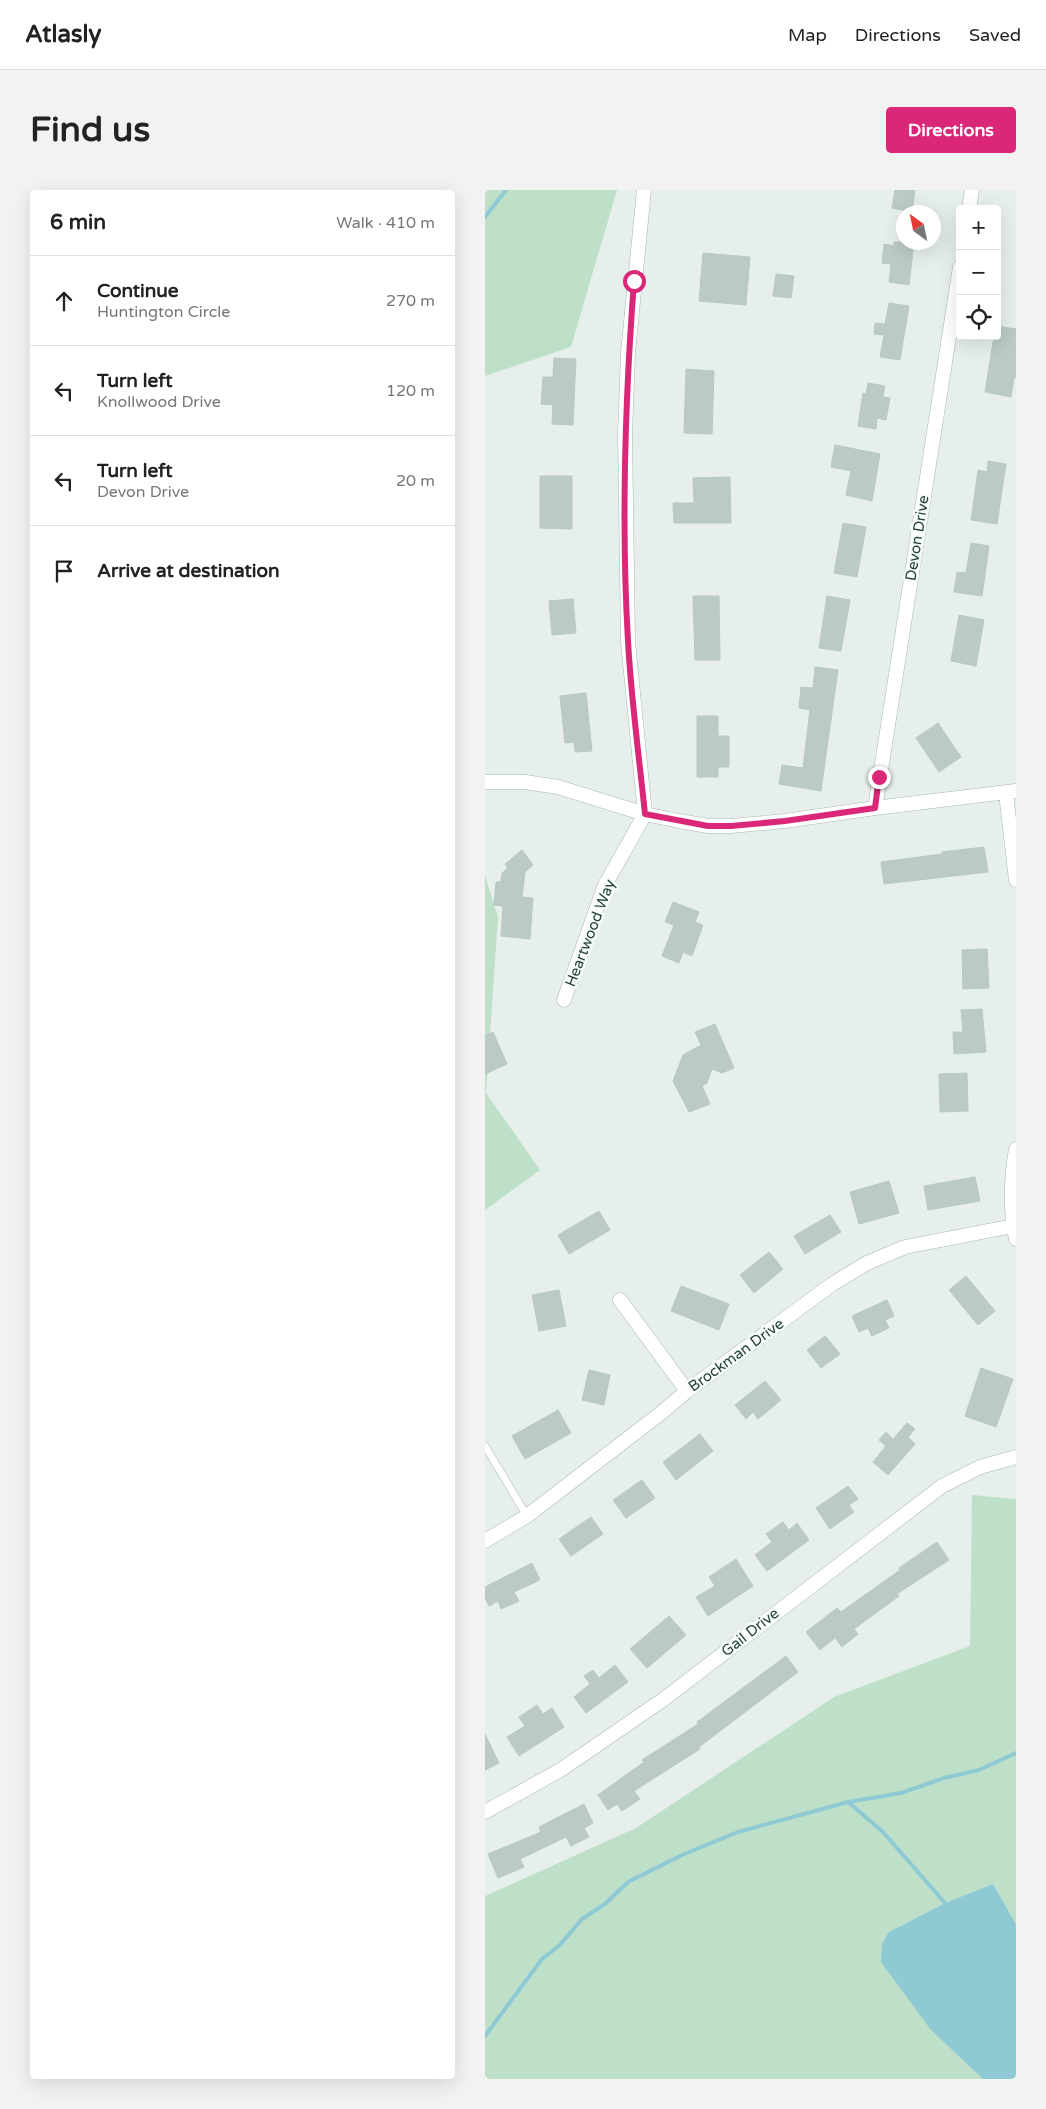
<!DOCTYPE html>
<html lang="en">
<head>
<meta charset="utf-8">
<style>
	:root { --surface:#fff; --page:#f2f2f2; --text:#222; --muted:#767676; --line:#e0e0e0; --accent:#db2777 }
	body { margin:0; font-family:"Varela Round",sans-serif; background:var(--page); color:var(--text) }
	.controls { position:absolute; right:15px; top:15px; display:grid; overflow:hidden; border-radius:5px; box-shadow:0 5px 20px #0002 }
	.controls button { width:45px; height:45px; display:grid; place-items:center; padding:0; border:0; border-bottom:1px solid var(--line); background:var(--surface); color:var(--text); font:25px sans-serif }
	.compass { position:absolute; left:411px; top:15px; width:45px; height:45px; border-radius:50%; background:var(--surface); box-shadow:0 5px 20px #0002; rotate:327deg }
	.stop { position:absolute; width:15px; height:15px; margin:-11px; border:4px solid #db2777; border-radius:50%; background:#fff }
	.stop.end { background:#db2777; border-color:#fff; box-shadow:0 1px 5px #0008 }
	.list { margin:0; padding:0; list-style:none }
	h2 { display:flex; justify-content:space-between; align-items:center; height:65px; margin:0; padding:0 20px; font-size:21px }
	h2 small { font-size:16px; font-weight:400; color:var(--muted) }
	.list li { display:grid; grid-template-columns:32px 1fr auto; gap:15px; align-items:center; box-sizing:border-box; height:90px; padding:0 20px; border-top:1px solid var(--line) }
	.list b { display:block; font-size:19px; white-space:nowrap }
	.list p { margin:0; font-size:16px; white-space:nowrap; color:var(--muted) }
	.list em { font-size:16px; font-style:normal; color:var(--muted) }
	.icon { flex:none; width:28px; height:28px; fill:none; stroke:currentColor; stroke-width:2; stroke-linecap:round; stroke-linejoin:round }
	.map { position:relative; flex:none; width:531px; height:1889px; overflow:hidden; border-radius:5px }
	header { display:flex; align-items:center; gap:30px; box-sizing:border-box; height:70px; padding:0 25px; background:var(--surface); border-bottom:1px solid var(--line) }
	header strong { font-size:24px }
	nav { display:flex; gap:28px; margin-inline-start:auto; font-size:18px }
	.intro { display:flex; align-items:center; justify-content:space-between; box-sizing:border-box; height:120px; padding:0 30px }
	h1 { margin:0; font-size:35px }
	.button { padding:12px 22px; border-radius:5px; background:var(--accent); color:#fff; font-size:18px; font-weight:700 }
	main { display:flex; gap:30px; padding:0 30px }
	aside { flex:1; background:var(--surface); border-radius:5px; box-shadow:0 5px 20px #0002 }
	.map>svg:first-child { display:block }
</style>
</head>
<body>
<header>
<strong>Atlasly</strong>
<nav><a>Map</a><a>Directions</a><a>Saved</a></nav>
</header>
<div class="intro"><h1>Find us</h1><a class="button">Directions</a></div>
<main>
<aside>
<h2>6 min<small>Walk · 410 m</small></h2>
<ul class="list">
<li><svg class="icon" aria-label="ahead" viewBox="0 0 24 24"><path d="M12 20V5M6 11l6-6 6 6"/></svg><div><b>Continue</b><p>Huntington Circle</p></div><em>270 m</em></li>
<li><svg class="icon" aria-label="left" viewBox="0 0 24 24"><path d="M17 20v-9H6M10 6l-5 5 5 5"/></svg><div><b>Turn left</b><p>Knollwood Drive</p></div><em>120 m</em></li>
<li><svg class="icon" aria-label="left" viewBox="0 0 24 24"><path d="M17 20v-9H6M10 6l-5 5 5 5"/></svg><div><b>Turn left</b><p>Devon Drive</p></div><em>20 m</em></li>
<li><svg class="icon" aria-label="arrive" viewBox="0 0 24 24"><path d="M6 21V4h12l-3 4 3 4H6"/></svg><div><b>Arrive at destination</b></div></li>
</ul>
</aside>
<div class="map">
<svg width="531" height="1889" viewBox="0 0 531 1889">
	<rect width="100%" height="100%" fill="#e6efeb"/>
	<path fill="#bfe0c8" d="M0,0H132L86,157L0,186Z
		M0,686L13,727L1,903L55,980L0,1020Z
		M487,1305L531,1309V1734L508,1694L460,1713L404,1742L446,1840L499,1889H0V1706L151,1638L349,1507L485,1456Z"/>
	<path fill="#8ec9d4" d="M508,1694L531,1734V1889H498L446,1840L396,1772L397,1754L404,1742L460,1713Z"/>
	<g fill="none" stroke-linecap="round" stroke-linejoin="round">
		<path stroke="#8ec9d4" stroke-width="4" d="M0,27L21,0
			M363,1612L398,1642L460,1713
			M0,1846L57,1769L75,1755L97,1729L120,1714L143,1692L197,1665L253,1642L363,1612L416,1603L459,1588L494,1580L531,1563"/>
	</g>
	<path fill="#bbcac4" stroke="#b8c9c2" d="M410,0H430L427,22L407,18Z
		M409,52H429L424,95L404,92L406,74L397,73L399,54L409,56Z
		M218,63L265,67L261,115L214,111Z
		M291,84L309,86L306,108L288,106Z
		M404,113L424,116L415,170L395,167L399,145L389,144L390,133L400,134Z
		M512,136L531,139V188L529,187L526,207L500,202L509,146H512Z
		M69,168L91,169L88,235L67,234L68,215L56,214L58,187H68Z
		M201,179L229,181L227,244L199,243Z
		M383,193L400,196L398,207L405,208L401,230L392,228L391,239L373,236L378,203L381,204Z
		M350,255L395,264L387,311L361,305L366,281L346,277Z
		M503,271L521,274L512,334L486,330L493,280L502,282Z
		M55,286H87V339L55,338Z
		M245,287L246,333H189L188,313H209L208,288Z
		M358,333L381,337L372,387L349,383Z
		M486,353L504,356L497,406L469,402L472,382L481,383Z
		M208,406H234L235,470H210Z
		M342,406L365,410L356,461L334,458Z
		M88,409L91,443L67,445L64,411Z
		M474,425L499,430L491,476L466,471Z
		M330,477L353,480L336,601L294,594L297,575L318,578L325,520L314,518L316,497L328,498Z
		M101,503L107,561L90,562L89,552L80,553L75,506Z
		M212,526H233V546H244V577H233V587H212Z
		M453,533L476,567L454,582L431,548Z
		M499,657L503,682L399,694L396,672L457,664V662Z
		M37,660L48,675L40,682L37,707L48,708L45,749L16,746L18,716L9,715L11,692H16L17,683L23,678L20,674Z
		M188,712L214,722L210,732L218,735L207,766L198,762L194,773L177,766L189,735L180,732Z
		M502,759L504,798L478,799L477,760Z
		M497,819L501,862L469,864L468,842H478L476,820Z
		M230,834L249,878L237,883L227,879L222,893L217,896L225,914L204,922L188,891L198,865L216,855L210,842Z
		M8,842L22,874L0,884V846Z
		M482,883L483,921L455,922L454,884Z
		M490,987L495,1011L443,1020L439,996Z
		M404,991L414,1023L374,1034L365,1002Z
		M114,1021L125,1040L84,1064L73,1045Z
		M345,1025L356,1042L320,1064L309,1046Z
		M284,1062L298,1079L269,1103L255,1085Z
		M481,1086L510,1121L493,1135L464,1100Z
		M196,1096L244,1114L234,1140L186,1121Z
		M74,1100L81,1136L54,1141L47,1105Z
		M402,1110L409,1126L400,1130L404,1138L387,1146L383,1138L374,1142L367,1126Z
		M340,1146L355,1164L336,1178L322,1160Z
		M496,1178L528,1189L511,1237L480,1226Z
		M104,1180L125,1185L119,1215L97,1210Z
		M280,1191L296,1210L273,1229L268,1222L261,1229L250,1215Z
		M73,1220L86,1243L40,1269L27,1246Z
		M422,1233L430,1239L423,1247L430,1254L403,1285L388,1272L401,1256L394,1250L401,1242L408,1249Z
		M215,1244L228,1261L191,1290L178,1272Z
		M157,1290L170,1308L141,1328L128,1310Z
		M363,1296L373,1309L364,1315L369,1322L345,1339L331,1318Z
		M106,1327L118,1344L86,1366L74,1349Z
		M298,1332L304,1340L312,1333L324,1350L282,1381L270,1365L287,1352L281,1344Z
		M452,1352L464,1370L412,1404L414,1406L369,1439L373,1444L357,1457L350,1448L335,1460L321,1442L352,1418L356,1422L415,1380L414,1378Z
		M251,1369L268,1396L223,1426L211,1407L230,1396L224,1387Z
		M47,1373L55,1390L29,1402L34,1411L16,1419L13,1411L4,1416L0,1408V1397Z
		M184,1426L201,1445L162,1478L145,1459Z
		M301,1466L313,1482L214,1557L215,1559L149,1601L155,1609L137,1621L132,1614L123,1620L113,1605L159,1572L157,1570L213,1534L212,1532Z
		M130,1475L143,1492L101,1523L89,1507L105,1494L99,1486L108,1480L114,1488Z
		M52,1515L58,1524L67,1518L79,1537L34,1566L22,1547L40,1536L34,1527Z
		M0,1544L14,1573L0,1580Z
		M99,1614L108,1633L99,1638L104,1647L86,1656L81,1647L35,1669L39,1677L13,1688L3,1664L56,1642L54,1637Z"/>
	<g fill="none" stroke-linecap="round" stroke-linejoin="round">
		<g stroke="#a8b8b2" stroke-width="8">
			<path id="lane" d="M0,1256L42,1326"/>
		</g>
		<g stroke="#a8b8b2" stroke-width="15">
			<path id="street" d="M484,19L487,0
				M0,592H40L73,597L160,624L194,631L223,636H246L300,631L390,618L531,601
				M521,603L531,690
				M390,618L475,77
				M79,810L120,695L160,624L143,452L140,244L143,163L159,0
				M531,959C526,988 525,1020 531,1049
				M135,1110L202,1201
				M0,1351L42,1326L176,1223L202,1201L346,1095L382,1073L420,1057L528,1036
				M0,1622L77,1579L179,1509L457,1296L495,1277L531,1267"/>
		</g>
		<use href="#lane" stroke="#fff" stroke-width="7"/>
		<use href="#street" stroke="#fff" stroke-width="14"/>
	</g>
	<g fill="none" stroke-linecap="round" stroke-linejoin="round">
		<path stroke="#db2777" stroke-width="6" d="M149,91C140,210 136,331 143,451C146,508 154,566 160,624L223,636H246L300,631L390,618L394,587"/>
	</g>
	<g text-anchor="middle" stroke-width="5" stroke-linejoin="round" paint-order="stroke">
		<g font-size="15" fill="#24423a" stroke="#f7fbf9">
			<text transform="translate(432 348) rotate(-81)" y="5">Devon Drive</text>
			<text transform="translate(105 743) rotate(-69)" y="5">Heartwood Way</text>
			<text transform="translate(251 1165) rotate(-36)" y="5">Brockman Drive</text>
			<text transform="translate(265 1442) rotate(-38)" y="5">Gail Drive</text>
		</g>
	</g>
</svg>
<div class="controls">
<button>+</button>
<button>−</button>
<button><svg class="icon" aria-label="locate" viewBox="0 0 24 24"><circle cx="12" cy="12" r="6"/><path d="M12 2v4M12 18v4M2 12h4M18 12h4"/></svg></button>
</div>
<svg class="compass" viewBox="-18 -18 36 36"><path d="M0-13l5 13h-10z" fill="#e53935"/><path d="M0 13l5-13h-10z" fill="#767676"/></svg>
<div class="stop" style="left:149px;top:91px"></div>
<div class="stop end" style="left:394px;top:587px"></div>
</div>
</main>
</body>
</html>
